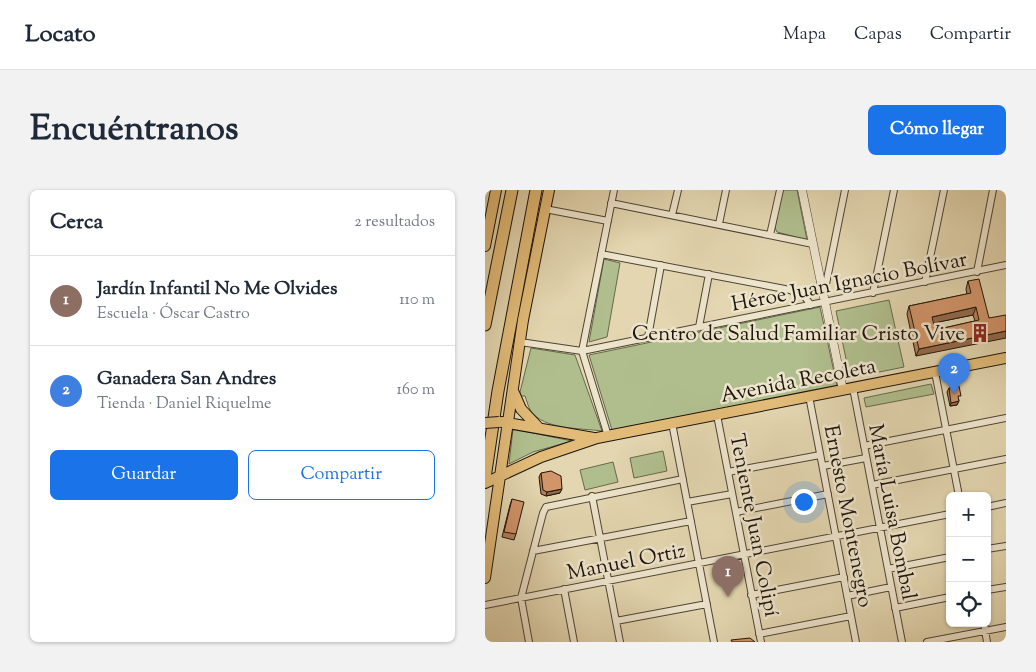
<!DOCTYPE html>
<html lang="es">
<head>
<meta charset="utf-8">
<style>
	:root { --surface:#fff; --page:#f2f2f3; --text:#1f2937; --muted:#747a83; --line:#e0e1e3; --accent:#1a73e8 }
	body { margin:0; font-family:"Sorts Mill Goudy",serif; background:var(--page); color:var(--text) }
	.controls { position:absolute; right:15px; bottom:15px; display:grid; overflow:hidden; border-radius:8px; box-shadow:0 1px 4px #0004 }
	.controls button { width:45px; height:45px; display:grid; place-items:center; padding:0; border:0; border-bottom:1px solid var(--line); background:var(--surface); color:var(--text); font:25px sans-serif }
	.you { position:absolute; left:318px; top:311px; width:18px; height:18px; margin:-12px; border:4px solid #fff; border-radius:50%; background:#1a73e8; box-shadow:0 0 0 8px #1a73e833 }
	.badge { display:grid; place-items:center; width:32px; height:32px; border-radius:50%; background:var(--accent); color:#fff; font-size:16px; font-weight:700 }
	.pin { position:absolute; translate:-50% -41px; filter:drop-shadow(0 1px 2px #0008) }
	.pin::after { content:''; position:absolute; top:26px; width:18px; height:15px; background:inherit; clip-path:polygon(0 0,100% 0,50% 100%) }
	.list { margin:0; padding:0; list-style:none }
	h2 { display:flex; justify-content:space-between; align-items:center; height:65px; margin:0; padding:0 20px; font-size:21px }
	h2 small { font-size:16px; font-weight:400; color:var(--muted) }
	.list li { display:grid; grid-template-columns:32px 1fr auto; gap:15px; align-items:center; box-sizing:border-box; height:90px; padding:0 20px; border-top:1px solid var(--line) }
	.list b { display:block; font-size:19px; white-space:nowrap }
	.list p { margin:0; font-size:16px; white-space:nowrap; color:var(--muted) }
	.list em { font-size:16px; font-style:normal; color:var(--muted) }
	.actions { display:flex; gap:10px; padding:15px 20px }
	.actions a { flex:1; padding:11px 0; border:1px solid var(--accent); border-radius:8px; text-align:center; font-size:18px; color:var(--accent) }
	.actions .main { background:var(--accent); color:#fff }
	.icon { flex:none; width:28px; height:28px; fill:none; stroke:currentColor; stroke-width:2; stroke-linecap:round; stroke-linejoin:round }
	.map { position:relative; flex:none; width:521px; height:452px; overflow:hidden; border-radius:8px }
	header { display:flex; align-items:center; gap:30px; box-sizing:border-box; height:70px; padding:0 25px; background:var(--surface); border-bottom:1px solid var(--line) }
	header strong { font-size:24px }
	nav { display:flex; gap:28px; margin-inline-start:auto; font-size:18px }
	.intro { display:flex; align-items:center; justify-content:space-between; box-sizing:border-box; height:120px; padding:0 30px }
	h1 { margin:0; font-size:35px }
	.button { padding:12px 22px; border-radius:8px; background:var(--accent); color:#fff; font-size:18px; font-weight:700 }
	main { display:flex; gap:30px; padding:0 30px }
	aside { flex:1; background:var(--surface); border-radius:8px; box-shadow:0 1px 4px #0004 }
	.map>svg:first-child { display:block }
</style>
</head>
<body>
<header>
<strong>Locato</strong>
<nav><a>Mapa</a><a>Capas</a><a>Compartir</a></nav>
</header>
<div class="intro"><h1>Encuéntranos</h1><a class="button">Cómo llegar</a></div>
<main>
<aside>
<h2>Cerca<small>2 resultados</small></h2>
<ul class="list">
<li><span class="badge" style="background:#8d6e63">1</span><div><b>Jardín Infantil No Me Olvides</b><p>Escuela · Óscar Castro</p></div><em>110 m</em></li>
<li><span class="badge" style="background:#3f7fe0">2</span><div><b>Ganadera San Andres</b><p>Tienda · Daniel Riquelme</p></div><em>160 m</em></li>
</ul>
<div class="actions"><a class="main">Guardar</a><a>Compartir</a></div>
</aside>
<div class="map">
<svg width="521" height="452" viewBox="0 0 521 452">
	<rect width="100%" height="100%" fill="#e3d6b0"/>
	<filter id="stains"><feTurbulence type="fractalNoise" baseFrequency=".004" numOctaves="4"/><feColorMatrix values="0 0 0 0 .2 0 0 0 0 .09 0 0 0 0 .02 0 0 0 .5 -.17"/></filter>
	<radialGradient id="worn" r=".72"><stop offset=".6" stop-color="#630" stop-opacity="0"/><stop offset="1" stop-color="#630" stop-opacity=".3"/></radialGradient>
	<path fill="#b0be8d" stroke="#66694c" d="M297,0H312L322,50L292,42L290,38Z
		M119,69L135,73L122,147L104,152Z
		M404,110L419,177L365,188L351,121Z
		M335,117L352,196L127,240L104,165Z
		M46,158L90,165L117,241C96,238 59,240 46,221C43,217 42,211 40,206H34Z
		M446,194L449,204L381,217L379,208Z
		M28,239H29L87,251L48,262L24,274Z
		M178,261L182,281L149,288L145,268Z
		M128,272L133,292L100,300L95,280Z"/>
	<g fill="none" stroke-linecap="round" stroke-linejoin="round">
		<g stroke="#4e4435" stroke-width="8">
			<path id="minor" d="M126,13L328,54
				M60,19L123,31
				M187,25L193,0
				M234,34L241,0
				M285,45L295,0
				M116,64L305,100L319,106L326,115
				M492,82L508,0
				M440,92L459,0
				M388,103L409,0
				M339,104L360,0
				M214,137L224,84
				M163,147L176,75
				M35,152L97,161L521,75
				M450,182L474,306
				M368,198L417,452
				M324,206L371,452
				M232,225L276,452
				M187,233L229,452
				M123,246L97,161L129,0
				M379,256L521,228
				M338,276L381,268
				M243,282L335,265
				M387,295L521,269
				M107,306L135,452
				M202,312L247,304
				M502,317L521,313
				M251,322L343,304
				M502,359L521,356
				M48,361L206,331
				M403,379L465,367
				M79,399L89,452
				M502,400L521,397
				M266,405L359,387
				M362,406L406,397
				M0,415L465,324
				M410,418L465,407
				M131,431L222,414
				M499,433L502,452
				M274,444L366,426
				M44,452L36,408L58,323L61,317L198,289
				M442,452L521,437"/>
		</g>
		<g stroke="#4e4435" stroke-width="9">
			<path id="tertiary" d="M317,0L358,200"/>
		</g>
		<g stroke="#1d140c" stroke-width="12">
			<path id="primary" d="M0,56L11,0
				M29,203L36,219L53,237
				M17,232L109,248
				M0,293L56,267L112,248L521,168
				M0,388L38,130L64,0"/>
		</g>
		<g stroke="#1d140c" stroke-width="13">
			<path id="motorway" d="M0,135L27,0
				M0,288L13,201L51,0"/>
		</g>
		<use href="#minor" stroke="#ede4cc" stroke-width="6"/>
		<use href="#tertiary" stroke="#ede4cc" stroke-width="8"/>
		<use href="#primary" stroke="#e2bb78" stroke-width="10"/>
		<use href="#motorway" stroke="#e2bb78" stroke-width="11"/>
		<g stroke="#1d140c" stroke-width="12" stroke-linecap="butt">
			<path id="primary-bridge" d="M0,233L14,232"/>
		</g>
		<use href="#primary-bridge" stroke="#e2bb78" stroke-width="10"/>
	</g>
	<path fill="#b57f5a" stroke="#1d140c" fill-rule="evenodd" d="M483,91L504,128L431,166L422,124L424,116L482,104L481,99ZM488,125L490,131L450,140L448,133Z
		M464,198L474,210L472,215L465,216L462,202Z
		M56,283L75,303L61,306L56,304L54,287Z
		M27,309L31,344L29,350L17,347L25,315Z"/>
	<path fill="#93684a" stroke="#1d140c" d="M491,117L488,125L444,134L447,127Z
		M521,141V148L431,166L434,159Z
		M474,211L472,215L465,216L466,213Z
		M77,299L75,303L61,306L62,302Z"/>
	<path fill="#d29469" stroke="#1d140c" fill-rule="evenodd" d="M494,89L504,128L521,125V141L434,159L424,116L486,103L483,91ZM491,117L494,130L450,140L447,127Z
		M474,196L476,206H473L474,211L466,213L464,198Z
		M66,281L76,286L77,299L62,302L58,300L56,283Z
		M27,309L39,312L31,344L19,342Z
		M265,448L270,452H247L246,450Z"/>
	<defs>
		<g id="building-bare" transform="scale(1.5)"><path d="M-4-6H4V6H1V3H-1V6H-4ZM-2.5-4.3h1.7v1.8h-1.7ZM.8-4.3h1.7v1.8H.8ZM-2.5-1h1.7V.8h-1.7ZM.8-1h1.7V.8H.8Z" fill="#8f2418" stroke="#ede4cc" stroke-width="2.5" paint-order="stroke"/></g>
	</defs>
	<g fill-rule="evenodd">
		<use href="#building-bare" x="495" y="143"/>
	</g>
	<g text-anchor="middle" stroke-width="5" stroke-linejoin="round" paint-order="stroke">
		<g font-size="21" fill="#1d140c" stroke="#ede4cc">
			<text transform="translate(364 91) rotate(-11)" y="7">Héroe Juan Ignacio Bolívar</text>
			<text transform="translate(313 190) rotate(-11)" y="7">Avenida Recoleta</text>
			<text transform="translate(408 322) rotate(79)" y="7">María Luisa Bombal</text>
			<text transform="translate(364 326) rotate(79)" y="7">Ernesto Montenegro</text>
			<text transform="translate(270 335) rotate(79)" y="7">Teniente Juan Colipí</text>
			<text transform="translate(141 371) rotate(-11)" y="7">Manuel Ortiz</text>
		</g>
		<g font-size="21" fill="#1d140c" stroke="#ede4cc" text-anchor="end">
			<text x="480" y="150">Centro de Salud Familiar Cristo Vive</text>
		</g>
	</g>
	<rect width="100%" height="100%" filter="url(#stains)"/>
	<rect width="100%" height="100%" fill="url(#worn)"/>
</svg>
<div class="controls">
<button>+</button>
<button>−</button>
<button><svg class="icon" aria-label="locate" viewBox="0 0 24 24"><circle cx="12" cy="12" r="6"/><path d="M12 2v4M12 18v4M2 12h4M18 12h4"/></svg></button>
</div>
<div class="you"></div>
<div class="pin badge" style="left:243px;top:407px;background:#8d6e63">1</div>
<div class="pin badge" style="left:469px;top:204px;background:#3f7fe0">2</div>
</div>
</main>
</body>
</html>
